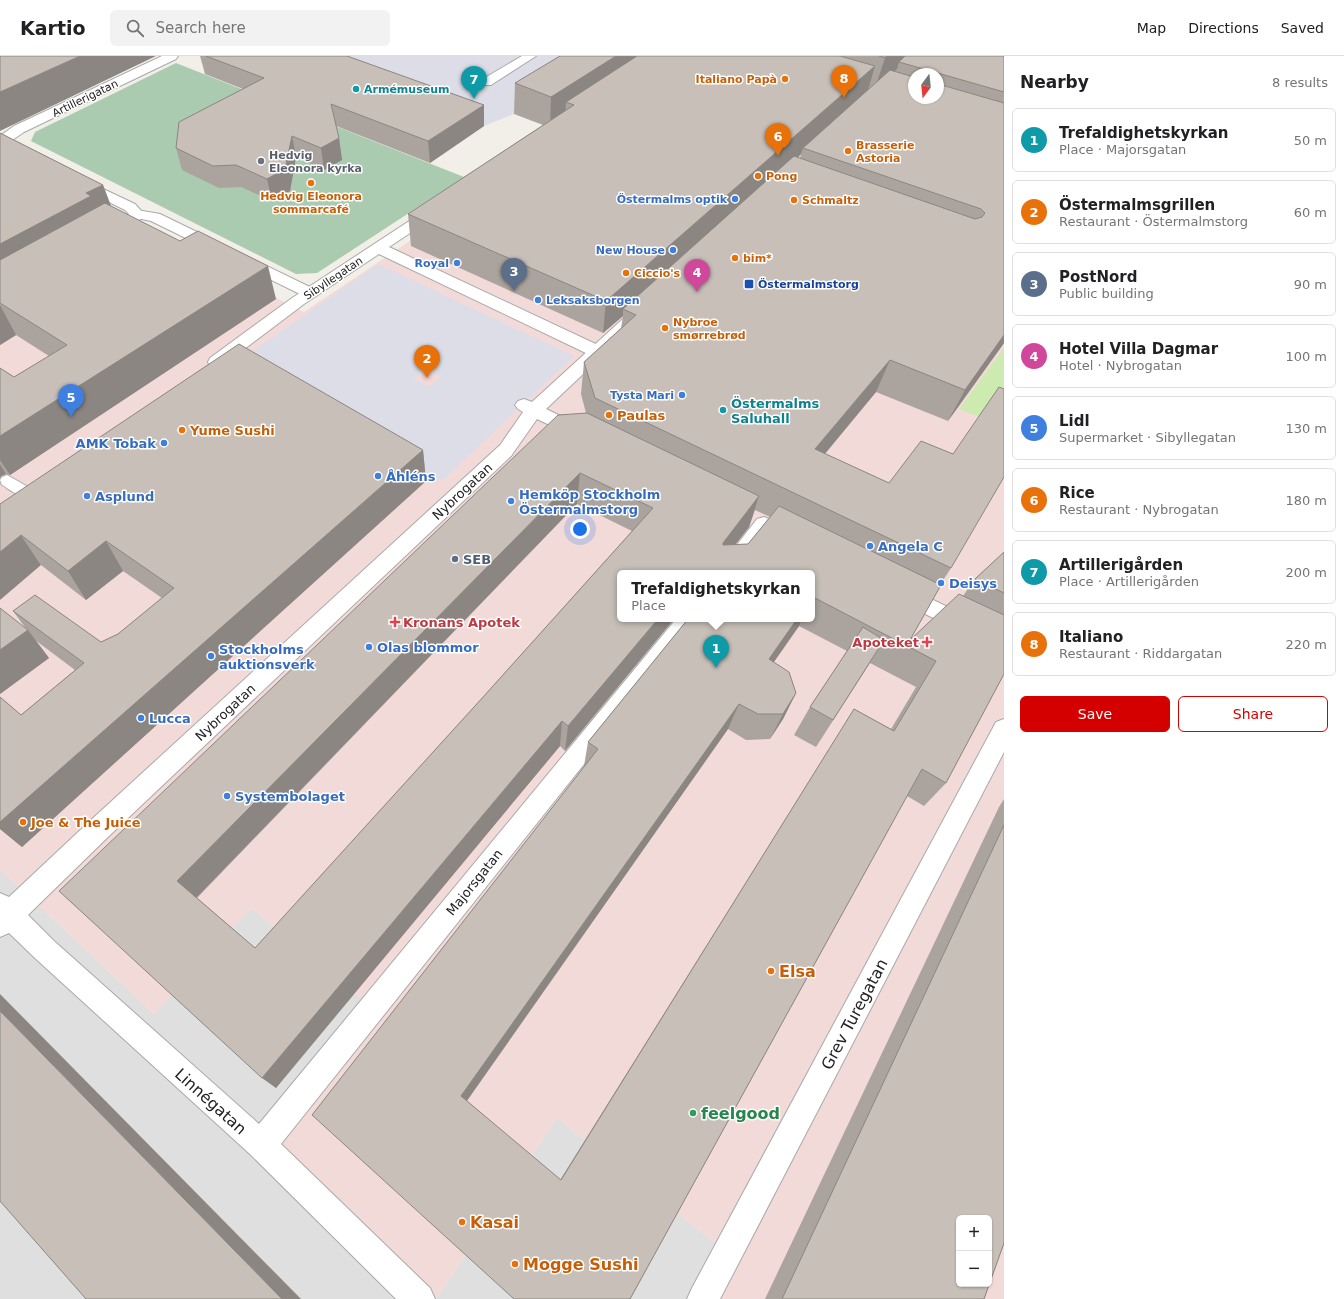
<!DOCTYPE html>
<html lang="en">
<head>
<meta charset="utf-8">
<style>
	:root { --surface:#fff; --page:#f2f2f2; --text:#202124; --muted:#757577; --line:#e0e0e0; --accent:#d40000 }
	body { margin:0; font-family:"DejaVu Sans",sans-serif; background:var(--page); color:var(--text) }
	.controls { position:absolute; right:12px; bottom:12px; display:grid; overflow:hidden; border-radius:6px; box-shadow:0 1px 3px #0004 }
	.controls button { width:36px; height:36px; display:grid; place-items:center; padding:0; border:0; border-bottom:1px solid var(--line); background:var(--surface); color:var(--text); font:20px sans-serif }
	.compass { position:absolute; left:908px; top:12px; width:36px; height:36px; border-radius:50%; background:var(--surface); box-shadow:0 1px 3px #0004; rotate:195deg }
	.you { position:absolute; left:580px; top:473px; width:14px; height:14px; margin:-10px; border:3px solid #fff; border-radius:50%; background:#1a73e8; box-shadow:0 0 0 6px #1a73e833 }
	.badge { display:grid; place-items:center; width:26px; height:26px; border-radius:50%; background:var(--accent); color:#fff; font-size:13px; font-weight:700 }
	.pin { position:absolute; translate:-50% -33px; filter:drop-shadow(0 1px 2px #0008) }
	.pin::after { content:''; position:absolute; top:21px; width:14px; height:12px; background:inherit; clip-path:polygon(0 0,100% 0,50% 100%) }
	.popup { position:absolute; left:617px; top:514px; width:198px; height:52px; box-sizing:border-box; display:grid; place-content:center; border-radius:6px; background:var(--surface); filter:drop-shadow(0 1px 3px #0005); font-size:13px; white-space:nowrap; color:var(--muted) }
	.popup b { font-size:15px; color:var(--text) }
	.popup::after { content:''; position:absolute; left:50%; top:100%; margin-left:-8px; border:8px solid transparent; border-top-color:var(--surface) }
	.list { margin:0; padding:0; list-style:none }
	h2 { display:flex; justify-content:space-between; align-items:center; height:52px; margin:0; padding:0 16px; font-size:17px }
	h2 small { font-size:13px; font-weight:400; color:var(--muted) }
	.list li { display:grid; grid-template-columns:26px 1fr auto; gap:12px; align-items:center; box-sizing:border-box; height:64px; margin:0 8px 8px; padding:0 8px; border:1px solid var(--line); border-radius:6px }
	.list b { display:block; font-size:15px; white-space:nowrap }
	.list p { margin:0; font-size:13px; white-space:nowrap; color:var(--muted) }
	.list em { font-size:13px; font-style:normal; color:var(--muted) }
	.actions { display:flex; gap:8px; padding:12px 16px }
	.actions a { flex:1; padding:9px 0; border:1px solid var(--accent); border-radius:6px; text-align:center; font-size:14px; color:var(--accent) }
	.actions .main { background:var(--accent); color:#fff }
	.icon { flex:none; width:22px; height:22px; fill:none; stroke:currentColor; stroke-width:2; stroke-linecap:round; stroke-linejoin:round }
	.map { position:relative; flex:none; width:1004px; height:1243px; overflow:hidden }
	header { display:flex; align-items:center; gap:24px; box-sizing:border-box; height:56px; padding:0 20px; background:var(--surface); border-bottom:1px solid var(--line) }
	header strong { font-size:19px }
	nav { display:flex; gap:22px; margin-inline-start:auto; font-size:14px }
	.search { width:280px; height:36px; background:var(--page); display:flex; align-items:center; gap:10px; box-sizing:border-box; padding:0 14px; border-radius:6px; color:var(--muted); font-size:15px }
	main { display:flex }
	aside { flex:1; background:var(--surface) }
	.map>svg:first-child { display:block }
</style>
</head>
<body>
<header>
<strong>Kartio</strong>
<div class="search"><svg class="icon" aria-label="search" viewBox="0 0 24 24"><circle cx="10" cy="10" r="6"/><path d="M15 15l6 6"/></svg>Search here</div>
<nav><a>Map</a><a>Directions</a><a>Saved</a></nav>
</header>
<main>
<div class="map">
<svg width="1004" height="1243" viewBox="0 0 1004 1243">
	<rect width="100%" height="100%" fill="#f2efe9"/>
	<path fill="#e0dfdf" d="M0,813L154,958L251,852L369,949L428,1243H0Z
		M557,1062L732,1200L710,1243H436Z"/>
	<path fill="#f2dad9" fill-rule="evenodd" d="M685,0H1004V1243H710L732,1200L557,1062L436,1243H428L260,1083L369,949L251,852L154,958L0,813V101L304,256ZM914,18H938V42H914ZM620,517H812V563H620ZM959,1162H989V1228H959Z"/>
	<path fill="#cdebb0" d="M1004,292V370L959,353Z"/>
	<path fill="#aacbaf" d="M176,7L464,121L317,217L296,218L31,85L35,76Z"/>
	<path fill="#dddde8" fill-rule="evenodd" d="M293,0H608L514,58L484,70Z
		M378,208L574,300L442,425L237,306ZM425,313L441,321L430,331L414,323Z"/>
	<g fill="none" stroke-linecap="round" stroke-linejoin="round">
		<g stroke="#a9a9a9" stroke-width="2">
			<path id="service" d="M7,419L30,432L33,436L30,440C20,443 11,434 2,429L0,424L2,421Z"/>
		</g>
		<g stroke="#a9a9a9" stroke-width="2">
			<path id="pedestrian" d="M522,0H536L491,29H483L481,26L483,23Z
				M137,154L160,158L316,234L318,237L316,240L310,242L304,240L151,165L132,161L130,158L132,155Z
				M643,248L649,250L651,253L649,256L546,353L587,373L590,377L587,381L581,383L575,381L537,363L511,400L505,401L499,400L496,395L523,356L518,353L515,349L518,345L524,343L532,346L637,250Z"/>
		</g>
		<g stroke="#a9a9a9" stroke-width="2">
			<path id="minor" d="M162,0H178L176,3L24,76L5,89L0,90V80L14,70Z
				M80,122L135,148L144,158C137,169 117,185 103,181L101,178L103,175L124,163L129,158L125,154L75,129L73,126L75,123Z
				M434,151L439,152L441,155L439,158L389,191L602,291L604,295L602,299L596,300L590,299L379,198L304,248L222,310L216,311L210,310L208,306L210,302L292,242L429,152Z
				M505,389L511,390L514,395L511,400L109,780L28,859L54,885L259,1068L676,563H699L695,569L281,1088L430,1232L435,1243H396L251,1099L36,903L9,877L0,881V837L9,841L91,764L499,390Z
				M764,461L788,471L791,476L788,481L781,483L767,478L737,517H715L757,463Z
				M902,529L1004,578V597L895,543L892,537L895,531Z
				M1004,663V696L720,1243H687L692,1232L996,666Z"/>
		</g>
		<use href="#service" fill="#fff" fill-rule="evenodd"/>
		<use href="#pedestrian" fill="#fff" fill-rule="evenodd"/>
		<use href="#minor" fill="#fff" fill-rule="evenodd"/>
	</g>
	<path fill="#aba49e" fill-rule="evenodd" d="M200,0H347L484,70L430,107L336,70L339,82L342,104L324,114L296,101L290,135L272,145L241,131L219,132L182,114L176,92L243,33L205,18Z
		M560,0H1004V287L948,365L876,336L825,398L951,512L940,529L910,584L963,540L975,523L1004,496V618L946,727L924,750L907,740L630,1243L312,1059L585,711L584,710L588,686L688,563H812V517H620V563H674L565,695L560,690L276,1032L59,835L586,357L581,338L584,306L621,272L623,260L603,277L411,190L408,158L543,69L514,58L515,27ZM914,18H938V42H914ZM801,98L800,103L798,102ZM577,448L632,475L484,640L255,892L197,842ZM755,454L770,461L748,488L735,489L749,471ZM799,570L847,595L810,651L794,679L816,691L870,607L916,631L891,673L854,653L838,679L560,1124L467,1045L728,673L746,684L770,683L783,663L796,637L774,606Z
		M0,77L103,129L111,150L276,243L10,419L6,418L1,420L0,422V312L14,321L49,300L16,279L0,289Z
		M423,394L426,425L22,791L0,773V641L21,659L75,614L35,584L49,602L0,638V552L27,574L13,555L101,586L118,578L162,542L123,515L86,544L41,509L0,448Z
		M1004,743V1187L984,1243H765L999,751Z"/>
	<path fill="#8b8681" d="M80,0H156L0,75V36Z
		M616,0H660L566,46L565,62L550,72L551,41Z
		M887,0H911L899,6L897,13L875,32L885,2Z
		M875,10L866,41L803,92L801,98L628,255L623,253V260L603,277L606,245Z
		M484,49V70L430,107L428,85Z
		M292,80L296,101L290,135L272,145L267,123Z
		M339,82L342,104L324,114L321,92Z
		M103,129L115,161L0,230V188L86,137Z
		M268,210L276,243L10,419L0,404V380Z
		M0,249L16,279L0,289Z
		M1004,279V287L948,365L965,334Z
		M890,304L876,336L803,424L815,393Z
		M423,394L426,425L22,791L0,773V766Z
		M0,408L6,418L1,420L0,422Z
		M580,417L577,448L194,844L177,825Z
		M759,440L749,471L714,516L723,487Z
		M21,479L41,509L0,544V496Z
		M106,485L123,515L86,544L68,515Z
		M658,563H674L565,695L568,670Z
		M797,563H802L799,570L757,630L769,603Z
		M28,574L49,602L0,638V594Z
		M796,637L783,663L770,683L783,658Z
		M739,648L728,673L463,1050L461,1040Z
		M562,665L560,690L276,1032L262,1022Z
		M0,938L301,1243H282L0,955Z"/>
	<path fill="#c7bfb8" stroke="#8b8681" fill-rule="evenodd" d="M0,0H80L0,36Z
		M206,0H347L484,49L428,85L331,48L339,82L321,92L292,80L285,113L267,123L236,109L213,110L176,92L179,66L264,22Z
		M560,0H616L551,41L515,27Z
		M637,0H840L875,10L606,245L408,158L574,49L566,46Z
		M879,0H887L885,2Z
		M905,0H1004V36L899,6Z
		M890,14L914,21V42H938V28L1004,47V279L965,334L890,304L815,393L889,427L921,385L953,398L999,331L1004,333V421L951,512L595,342L584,306L636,259L623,253L794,100L975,163L982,161L985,157L981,153L803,92Z
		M0,77L103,129L86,137L91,140L0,188Z
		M105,147L180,185L198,175L268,210L0,380V312L14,321L67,289L0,247V204Z
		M239,288L423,394L0,766V641L21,659L84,607L13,555L35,539L101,586L118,578L174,532L106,485L68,515L21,479L0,496V448Z
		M587,357L759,440L723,487V489L748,488L779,450L941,529L910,584L959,538L1004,559V618L946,727L922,713L630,1243H514L312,1059L598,693L588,686L688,563H797L769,603L789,616L796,637L783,658H758L739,648L461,1040L561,1124L854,653L894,675L936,605L813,541L812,542V517H620V563H658L568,670L562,665L262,1022L59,835L558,359ZM580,417L653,452L484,640L255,892L177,825Z
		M1004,496V537L975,523Z
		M0,552L28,574L0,594Z
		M863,571L884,584L833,664L810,651Z
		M1004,769V1187L984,1243H782ZM959,1162H989V1228H959Z
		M0,955L282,1243H86L0,1145Z"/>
	<g fill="#e8710a" stroke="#fff" stroke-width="1.5">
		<circle cx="785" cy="23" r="4"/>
		<circle cx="848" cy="95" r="4"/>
		<circle cx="758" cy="120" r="4"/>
		<circle cx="311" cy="127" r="4"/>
		<circle cx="794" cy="144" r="4"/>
		<circle cx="735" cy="202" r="4"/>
		<circle cx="626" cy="217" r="4"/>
		<circle cx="665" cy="272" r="4"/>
		<circle cx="609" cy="359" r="4"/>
		<circle cx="182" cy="374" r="4"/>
		<circle cx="23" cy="766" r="4"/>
		<circle cx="771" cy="915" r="4"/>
		<circle cx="462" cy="1166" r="4"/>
		<circle cx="515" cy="1208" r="4"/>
	</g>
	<g fill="#0f9aa8" stroke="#fff" stroke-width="1.5">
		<circle cx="356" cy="33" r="4"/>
		<circle cx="723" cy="354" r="4"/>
	</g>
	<circle fill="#6b7280" stroke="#fff" stroke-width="1.5" cx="261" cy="105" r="4"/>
	<g fill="#3f7fe0" stroke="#fff" stroke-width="1.5">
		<circle cx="735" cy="143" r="4"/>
		<circle cx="673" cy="194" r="4"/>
		<circle cx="457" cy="207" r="4"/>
		<circle cx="538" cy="244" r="4"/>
		<circle cx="682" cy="339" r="4"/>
		<circle cx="164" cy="387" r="4"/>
		<circle cx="378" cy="420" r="4"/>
		<circle cx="87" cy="440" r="4"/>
		<circle cx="511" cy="445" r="4"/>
		<circle cx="870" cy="490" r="4"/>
		<circle cx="941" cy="527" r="4"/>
		<circle cx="369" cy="591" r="4"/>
		<circle cx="211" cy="600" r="4"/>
		<circle cx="141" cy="662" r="4"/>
		<circle cx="227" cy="740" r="4"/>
	</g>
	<rect fill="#1a4fb4" stroke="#fff" stroke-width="1.5" x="744" y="223" width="10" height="10" rx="2"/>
	<circle fill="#5c6f8a" stroke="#fff" stroke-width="1.5" cx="455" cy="503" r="4"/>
	<g fill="#e0444e" stroke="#fff" stroke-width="1.5">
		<path d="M393 560h4v4h4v4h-4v4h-4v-4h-4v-4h4z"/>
		<path d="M925 580h4v4h4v4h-4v4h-4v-4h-4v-4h4z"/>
	</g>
	<circle fill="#2e9e5b" stroke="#fff" stroke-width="1.5" cx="693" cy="1057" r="4"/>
	<g text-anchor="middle" stroke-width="3" stroke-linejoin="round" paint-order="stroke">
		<g font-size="11" font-weight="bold" fill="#c56008" stroke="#fff" text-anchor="start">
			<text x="777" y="27" text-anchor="end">Italiano Papà</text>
			<text x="856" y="93">Brasserie<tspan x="856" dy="13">Astoria</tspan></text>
			<text x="766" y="124">Pong</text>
			<text x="311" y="144" text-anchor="middle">Hedvig Eleonora<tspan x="311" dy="13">sommarcafé</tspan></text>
			<text x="802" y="148">Schmaltz</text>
			<text x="743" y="206">bim*</text>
			<text x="634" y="221">Ciccio's</text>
			<text x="673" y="270">Nybroe<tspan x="673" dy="13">smørrebrød</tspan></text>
		</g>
		<g font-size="11" font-weight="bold" fill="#0d838f" stroke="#fff" text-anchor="start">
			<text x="364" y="37">Armémuseum</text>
		</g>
		<g font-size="11" fill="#222" stroke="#fff">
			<text transform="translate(85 42) rotate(-26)" y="4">Artillerigatan</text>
			<text transform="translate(333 222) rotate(-34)" y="4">Sibyllegatan</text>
		</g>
		<g font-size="11" font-weight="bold" fill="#5b616d" stroke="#fff" text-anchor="start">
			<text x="269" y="103">Hedvig<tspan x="269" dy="13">Eleonora kyrka</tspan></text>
		</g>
		<g font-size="11" font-weight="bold" fill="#366cbe" stroke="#fff" text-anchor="end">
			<text x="727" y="147">Östermalms optik</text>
			<text x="665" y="198">New House</text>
			<text x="449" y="211">Royal</text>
			<text x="546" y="248" text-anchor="start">Leksaksborgen</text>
			<text x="674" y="343">Tysta Mari</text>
		</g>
		<g font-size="11" font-weight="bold" fill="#164399" stroke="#fff" text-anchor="start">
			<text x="758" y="232">Östermalmstorg</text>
		</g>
		<g font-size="13" font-weight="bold" fill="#0d838f" stroke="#fff" text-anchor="start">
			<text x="731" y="352">Östermalms<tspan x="731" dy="15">Saluhall</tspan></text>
		</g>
		<g font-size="13" font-weight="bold" fill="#c56008" stroke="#fff" text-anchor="start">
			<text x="617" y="364">Paulas</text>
			<text x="190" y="379">Yume Sushi</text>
			<text x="31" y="771">Joe &amp; The Juice</text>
		</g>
		<g font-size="13" font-weight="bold" fill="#366cbe" stroke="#fff" text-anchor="start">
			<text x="156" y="392" text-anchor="end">AMK Tobak</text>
			<text x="386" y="425">Åhléns</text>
			<text x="519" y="443">Hemköp Stockholm<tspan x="519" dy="15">Östermalmstorg</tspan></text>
			<text x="95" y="445">Asplund</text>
			<text x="878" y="495">Angela C</text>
			<text x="949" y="532">Deisys</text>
			<text x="377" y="596">Olas blommor</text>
			<text x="219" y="598">Stockholms<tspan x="219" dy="15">auktionsverk</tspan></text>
			<text x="149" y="667">Lucca</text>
			<text x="235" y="745">Systembolaget</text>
		</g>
		<g font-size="13" fill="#222" stroke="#fff">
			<text transform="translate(462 435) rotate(-43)" y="5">Nybrogatan</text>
			<text transform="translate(225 656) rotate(-43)" y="5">Nybrogatan</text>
			<text transform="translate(474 826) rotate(-51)" y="5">Majorsgatan</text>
		</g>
		<g font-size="13" font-weight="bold" fill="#4e5e75" stroke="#fff" text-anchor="start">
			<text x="463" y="508">SEB</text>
		</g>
		<g font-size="13" font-weight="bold" fill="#be3a42" stroke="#fff" text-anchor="start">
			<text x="403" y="571">Kronans Apotek</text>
			<text x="919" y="591" text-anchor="end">Apoteket</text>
		</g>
		<g font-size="16" font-weight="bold" fill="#c56008" stroke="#fff" text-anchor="start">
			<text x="779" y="921">Elsa</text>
			<text x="470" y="1172">Kasai</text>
			<text x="523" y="1214">Mogge Sushi</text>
		</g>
		<g font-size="16" fill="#222" stroke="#fff">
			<text transform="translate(854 958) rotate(-62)" y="6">Grev Turegatan</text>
			<text transform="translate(211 1045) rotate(42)" y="6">Linnégatan</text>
		</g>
		<g font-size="16" font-weight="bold" fill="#27864d" stroke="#fff" text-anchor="start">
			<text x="701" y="1063">feelgood</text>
		</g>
	</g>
</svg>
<div class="controls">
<button>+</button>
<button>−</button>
</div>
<svg class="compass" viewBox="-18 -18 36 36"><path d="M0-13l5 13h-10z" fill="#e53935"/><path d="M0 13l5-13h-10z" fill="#757577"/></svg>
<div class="you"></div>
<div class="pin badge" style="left:716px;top:612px;background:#0f9aa8">1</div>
<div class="popup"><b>Trefaldighetskyrkan</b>Place</div>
<div class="pin badge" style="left:427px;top:322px;background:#e8710a">2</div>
<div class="pin badge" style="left:514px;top:235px;background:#5c6f8a">3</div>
<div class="pin badge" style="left:697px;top:236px;background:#d1479c">4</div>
<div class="pin badge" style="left:71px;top:361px;background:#3f7fe0">5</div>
<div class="pin badge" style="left:778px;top:100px;background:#e8710a">6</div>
<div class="pin badge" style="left:474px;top:43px;background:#0f9aa8">7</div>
<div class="pin badge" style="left:844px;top:42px;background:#e8710a">8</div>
</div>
<aside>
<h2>Nearby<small>8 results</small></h2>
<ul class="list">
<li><span class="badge" style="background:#0f9aa8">1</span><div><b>Trefaldighetskyrkan</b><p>Place · Majorsgatan</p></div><em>50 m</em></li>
<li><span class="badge" style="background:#e8710a">2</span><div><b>Östermalmsgrillen</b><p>Restaurant · Östermalmstorg</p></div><em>60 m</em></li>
<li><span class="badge" style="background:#5c6f8a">3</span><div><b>PostNord</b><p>Public building</p></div><em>90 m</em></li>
<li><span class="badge" style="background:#d1479c">4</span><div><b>Hotel Villa Dagmar</b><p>Hotel · Nybrogatan</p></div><em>100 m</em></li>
<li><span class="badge" style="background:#3f7fe0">5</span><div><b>Lidl</b><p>Supermarket · Sibyllegatan</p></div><em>130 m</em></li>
<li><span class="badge" style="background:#e8710a">6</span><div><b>Rice</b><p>Restaurant · Nybrogatan</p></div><em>180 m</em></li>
<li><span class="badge" style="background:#0f9aa8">7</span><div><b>Artillerigården</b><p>Place · Artillerigården</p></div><em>200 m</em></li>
<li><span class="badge" style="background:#e8710a">8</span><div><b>Italiano</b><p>Restaurant · Riddargatan</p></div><em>220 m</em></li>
</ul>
<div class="actions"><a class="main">Save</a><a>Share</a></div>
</aside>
</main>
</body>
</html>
